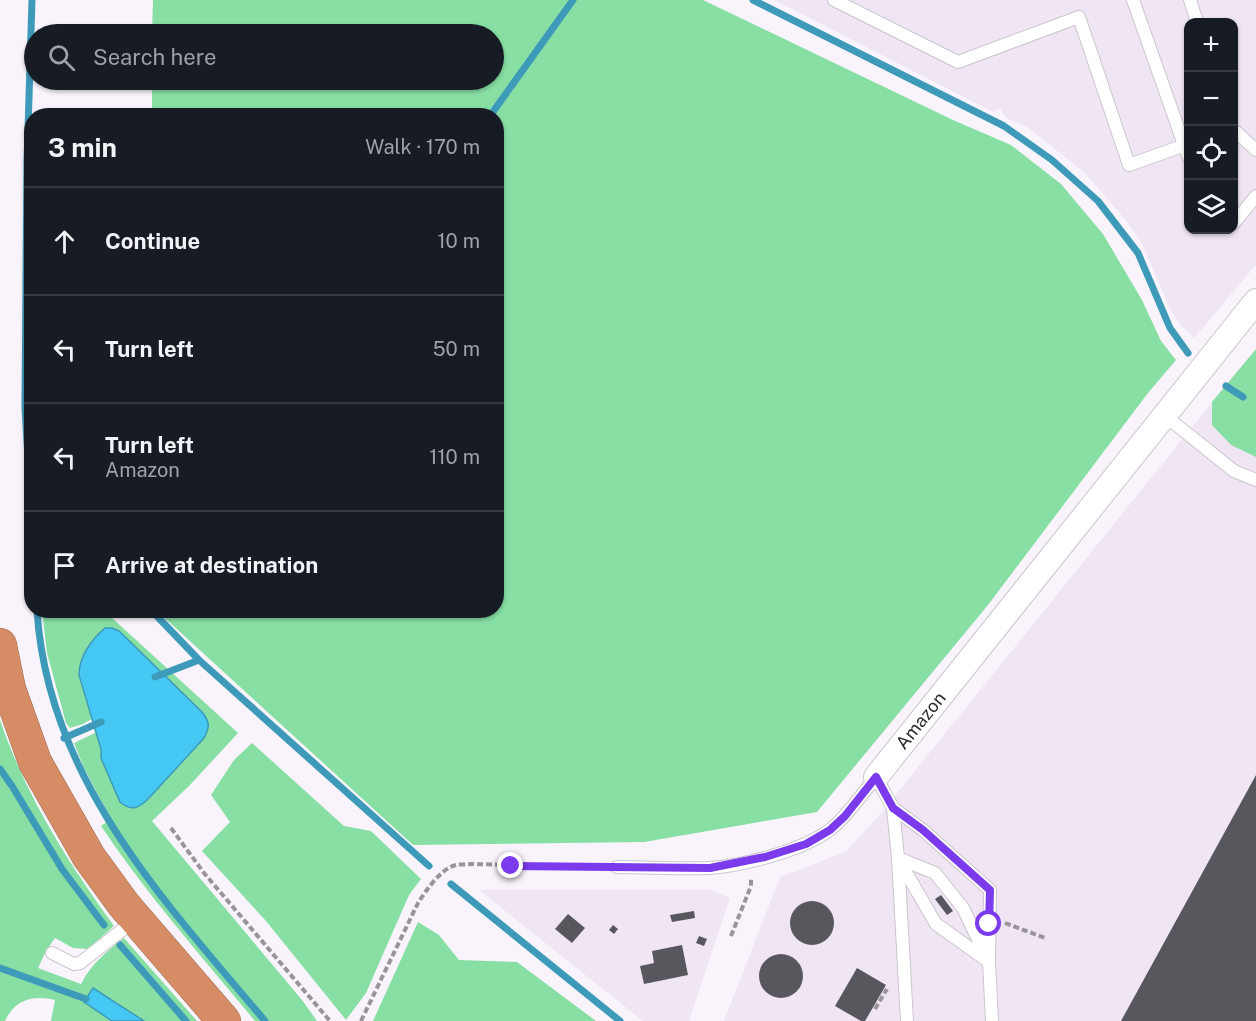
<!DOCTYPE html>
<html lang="en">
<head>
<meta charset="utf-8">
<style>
	:root { --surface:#171b24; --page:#20242c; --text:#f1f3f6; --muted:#9ea1a6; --line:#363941 }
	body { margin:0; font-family:"Public Sans",sans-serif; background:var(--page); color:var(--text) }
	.controls { position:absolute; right:18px; top:18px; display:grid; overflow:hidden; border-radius:12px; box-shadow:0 2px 4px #0004 }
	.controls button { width:54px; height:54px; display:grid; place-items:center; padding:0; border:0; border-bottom:2px solid var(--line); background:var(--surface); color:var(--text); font:30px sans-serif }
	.stop { position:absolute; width:18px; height:18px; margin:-14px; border:4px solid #7c3aed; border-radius:50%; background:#fff }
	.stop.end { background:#7c3aed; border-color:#fff; box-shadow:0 2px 6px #0008 }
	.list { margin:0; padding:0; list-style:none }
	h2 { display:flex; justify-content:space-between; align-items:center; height:78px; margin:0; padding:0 24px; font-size:26px }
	h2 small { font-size:20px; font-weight:400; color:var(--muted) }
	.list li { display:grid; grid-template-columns:39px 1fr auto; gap:18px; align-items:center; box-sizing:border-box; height:108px; padding:0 24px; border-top:2px solid var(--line) }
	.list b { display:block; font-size:22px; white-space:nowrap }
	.list p { margin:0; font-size:20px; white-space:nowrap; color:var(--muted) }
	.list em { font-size:20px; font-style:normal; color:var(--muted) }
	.icon { flex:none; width:33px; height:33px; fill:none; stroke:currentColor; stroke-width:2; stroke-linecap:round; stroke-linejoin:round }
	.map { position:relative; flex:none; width:1256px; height:1021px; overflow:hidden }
	.search { position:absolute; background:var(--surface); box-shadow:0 2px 4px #0004; left:24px; top:24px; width:480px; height:66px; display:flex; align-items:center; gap:15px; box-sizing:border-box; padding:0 21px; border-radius:33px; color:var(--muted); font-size:22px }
	.panel { position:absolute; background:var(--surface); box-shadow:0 2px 4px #0004; left:24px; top:108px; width:480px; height:510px; border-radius:24px }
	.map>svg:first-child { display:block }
</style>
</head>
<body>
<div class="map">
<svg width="1256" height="1021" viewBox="0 0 1256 1021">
	<rect width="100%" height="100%" fill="#f9f4fb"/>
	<path fill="#f0e5f3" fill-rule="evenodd" d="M774,0H1256V265L1194,338L1181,325L1171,311L1141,242L1124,218L1084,172L1027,127L1006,118L1000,108L993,112ZM1188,22H1234V230H1188Z
		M1238,370L1256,380V1021H724L780,877L845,852L877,818Z
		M479,890H710L730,898L689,1021H643Z"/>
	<path fill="#87dfa4" d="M153,0H703L953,120L1011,145L1061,184L1103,234L1142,300L1161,341L1176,360L1148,393L988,605L817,812L644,842L413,845L157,611L496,610V116L152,115V80H494V34H152Z
		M1256,349V457L1231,445L1212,425V402Z
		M42,611H113L112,618L238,733L190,785L152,821L302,1000L317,1021H255C202,957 147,895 101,826L111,819L84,768L74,743L95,733L92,719L83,724L70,728L66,723L47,653Z
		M0,720C26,796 67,861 114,926L88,949L73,948L55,938L46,951L38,968L81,984C91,964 107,951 124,938L197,1021H51L55,1000C34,995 15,999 5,1021H0Z
		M252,743L344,826L371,831L421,879L409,895L366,993L346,1020L266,921L202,851L230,822L211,795L234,760Z
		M418,922L439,935L459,960L517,962L596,1021H373Z"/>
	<path fill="#45c9f4" stroke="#3e9ab9" stroke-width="1.5" d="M105,628H112L119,631L202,712C210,722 210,727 204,738L149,798C139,808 132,812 120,802L101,758V749L79,675C79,657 91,640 105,628Z
		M93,988L144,1021H112L84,1002Z"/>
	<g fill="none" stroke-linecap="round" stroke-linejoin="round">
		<path stroke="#3e9ab9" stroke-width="7" d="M753,0L1004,126L1052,160L1098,201L1138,253L1170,328L1188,353
			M490,116L573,0
			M1226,386L1243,397
			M32,526L25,407L27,162L32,0
			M37,610C47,777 163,900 265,1021
			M151,610L199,660L429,866
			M155,677L199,660
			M64,738L101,722
			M0,769L12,786L62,869L104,925
			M451,884L620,1021
			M120,945L186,1021
			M0,968L86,999"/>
	</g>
	<path fill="#58575e" d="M1256,775V1021H1121Z
		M941,895L953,911L947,915L935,899Z
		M790 923a22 22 0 1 1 44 0a22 22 0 1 1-44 0Z
		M694,911L695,918L672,922L670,915Z
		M568,914L585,928L572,943L555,929Z
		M613,925L618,929L614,934L609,930Z
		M699,936L707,939L704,946L696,943Z
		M682,945L688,975L644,984L640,966L654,963L652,951Z
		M759 976a22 22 0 1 1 44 0a22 22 0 1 1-44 0Z
		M857,968L886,985L865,1021H861L835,1006Z"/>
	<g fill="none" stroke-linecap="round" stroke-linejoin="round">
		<g stroke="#cbc6cd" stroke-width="14">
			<path id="lane" d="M834,0L958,62L1079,17L1129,165L1188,144
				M1133,0L1188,156
				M1190,0L1197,22
				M1234,131H1235L1256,150
				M1234,223L1256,196
				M1164,415L1234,471L1256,480
				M893,808L923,830L990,890L989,962L992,1021
				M898,858L935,873L963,908L987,958
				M900,862L936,924L988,961
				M617,867C647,867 679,869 709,868C743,866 804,850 831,829C849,814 862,794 876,777L893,808L898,858L907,1021
				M52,953L74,964L80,963L135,920"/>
		</g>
		<g stroke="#cbc6cd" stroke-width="26">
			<g id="street">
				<path id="s1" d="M876,777L1256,301"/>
			</g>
		</g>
		<g stroke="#9c6b53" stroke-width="34">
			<path id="highway" d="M0,645L9,689L35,762L89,857L124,905L224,1021"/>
		</g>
		<path stroke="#989499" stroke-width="4" stroke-dasharray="6 3" stroke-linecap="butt" d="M171,828L204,873L330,1021
			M1005,923L1045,938
			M731,936L751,886V878
			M875,1009L887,989
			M361,1021L418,903C425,892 441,868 456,865C460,864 466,865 471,864L602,867"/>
		<use href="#lane" stroke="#fff" stroke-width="12"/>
		<use href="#street" stroke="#fff" stroke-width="24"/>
		<use href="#highway" stroke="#d68d66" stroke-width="33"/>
	</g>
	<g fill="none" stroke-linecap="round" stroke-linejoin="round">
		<path stroke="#7c3aed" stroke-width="8" d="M511,866L710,868L765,857L806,844L830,830L845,816L876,777L893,808L923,830L990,890L989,924"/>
	</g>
	<g text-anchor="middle" stroke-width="6" stroke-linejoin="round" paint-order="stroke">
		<g font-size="18" fill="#2f2d30" stroke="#f9f4fb">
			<text dy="6" stroke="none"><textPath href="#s1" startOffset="72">Amazon</textPath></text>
		</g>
	</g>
</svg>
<div class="controls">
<button>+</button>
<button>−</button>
<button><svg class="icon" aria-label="locate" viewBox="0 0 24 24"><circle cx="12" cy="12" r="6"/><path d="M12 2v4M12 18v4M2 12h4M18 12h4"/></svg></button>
<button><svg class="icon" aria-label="layers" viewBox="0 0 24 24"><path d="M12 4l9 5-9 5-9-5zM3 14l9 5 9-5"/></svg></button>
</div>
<div class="stop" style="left:989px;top:924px"></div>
<div class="stop end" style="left:511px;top:866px"></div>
<div class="search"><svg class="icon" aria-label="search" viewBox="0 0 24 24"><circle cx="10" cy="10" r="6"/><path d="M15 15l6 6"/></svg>Search here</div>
<section class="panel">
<h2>3 min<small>Walk · 170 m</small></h2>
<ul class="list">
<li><svg class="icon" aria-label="ahead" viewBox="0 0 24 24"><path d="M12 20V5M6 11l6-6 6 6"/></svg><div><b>Continue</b></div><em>10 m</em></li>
<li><svg class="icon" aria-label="left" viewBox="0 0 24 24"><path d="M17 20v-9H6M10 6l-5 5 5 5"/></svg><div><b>Turn left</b></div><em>50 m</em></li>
<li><svg class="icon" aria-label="left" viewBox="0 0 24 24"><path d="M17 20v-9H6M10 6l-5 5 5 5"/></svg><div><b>Turn left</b><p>Amazon</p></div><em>110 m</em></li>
<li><svg class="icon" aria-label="arrive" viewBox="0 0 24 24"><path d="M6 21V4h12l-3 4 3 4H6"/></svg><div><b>Arrive at destination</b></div></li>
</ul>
</section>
</div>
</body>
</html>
